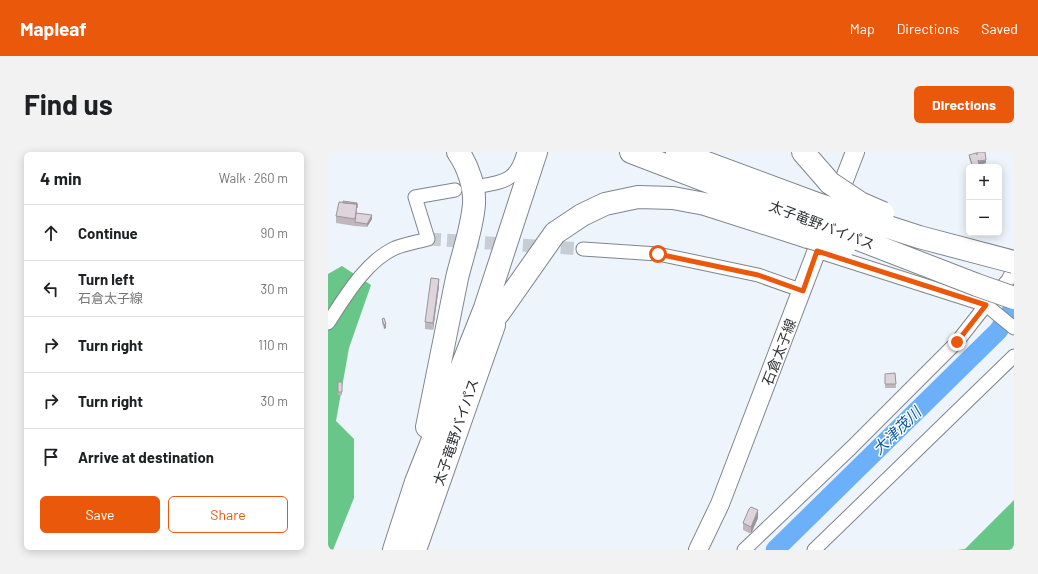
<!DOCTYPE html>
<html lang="en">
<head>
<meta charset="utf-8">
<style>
	:root { --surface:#fff; --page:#f2f2f2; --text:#202124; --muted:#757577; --line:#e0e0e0; --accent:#ea580c }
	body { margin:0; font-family:Barlow,"Noto Sans JP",sans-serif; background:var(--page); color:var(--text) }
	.controls { position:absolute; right:12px; top:12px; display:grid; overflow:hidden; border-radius:6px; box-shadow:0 2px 10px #0003 }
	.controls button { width:36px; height:36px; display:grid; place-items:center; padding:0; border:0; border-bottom:1px solid var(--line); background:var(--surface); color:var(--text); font:20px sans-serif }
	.stop { position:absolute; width:12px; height:12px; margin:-9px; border:3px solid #ea580c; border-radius:50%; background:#fff }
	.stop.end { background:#ea580c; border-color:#fff; box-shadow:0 1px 4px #0008 }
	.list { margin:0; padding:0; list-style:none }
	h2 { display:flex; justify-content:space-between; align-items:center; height:52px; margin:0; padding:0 16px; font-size:17px }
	h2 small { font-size:13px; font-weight:400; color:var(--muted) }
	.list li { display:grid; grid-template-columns:26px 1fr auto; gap:12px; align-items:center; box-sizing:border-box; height:56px; padding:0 16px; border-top:1px solid var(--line) }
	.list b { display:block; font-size:15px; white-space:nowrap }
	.list p { margin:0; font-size:13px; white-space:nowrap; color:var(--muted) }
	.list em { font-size:13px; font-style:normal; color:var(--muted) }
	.actions { display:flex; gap:8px; padding:12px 16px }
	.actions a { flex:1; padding:9px 0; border:1px solid var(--accent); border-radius:6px; text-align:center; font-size:14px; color:var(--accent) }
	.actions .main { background:var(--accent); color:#fff }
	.icon { flex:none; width:22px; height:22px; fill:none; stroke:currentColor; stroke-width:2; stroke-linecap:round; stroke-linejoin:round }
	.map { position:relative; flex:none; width:686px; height:398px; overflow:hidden; border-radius:6px }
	header { display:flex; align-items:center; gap:24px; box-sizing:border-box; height:56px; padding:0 20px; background:var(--accent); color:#fff }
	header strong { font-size:19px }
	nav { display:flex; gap:22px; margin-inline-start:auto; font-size:14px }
	.intro { display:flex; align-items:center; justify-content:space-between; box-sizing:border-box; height:96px; padding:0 24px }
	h1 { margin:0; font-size:28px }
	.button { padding:10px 18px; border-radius:6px; background:var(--accent); color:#fff; font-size:14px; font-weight:700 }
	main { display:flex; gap:24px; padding:0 24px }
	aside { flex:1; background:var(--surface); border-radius:6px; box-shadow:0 2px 10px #0003 }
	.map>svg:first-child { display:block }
</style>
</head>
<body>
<header>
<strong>Mapleaf</strong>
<nav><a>Map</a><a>Directions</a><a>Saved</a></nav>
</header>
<div class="intro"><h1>Find us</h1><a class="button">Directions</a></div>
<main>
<aside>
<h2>4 min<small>Walk · 260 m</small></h2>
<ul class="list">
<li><svg class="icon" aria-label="ahead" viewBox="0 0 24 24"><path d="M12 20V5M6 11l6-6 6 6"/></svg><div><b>Continue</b></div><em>90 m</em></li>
<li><svg class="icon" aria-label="left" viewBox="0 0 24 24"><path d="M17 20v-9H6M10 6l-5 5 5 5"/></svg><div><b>Turn left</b><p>石倉太子線</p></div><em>30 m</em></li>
<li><svg class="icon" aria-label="right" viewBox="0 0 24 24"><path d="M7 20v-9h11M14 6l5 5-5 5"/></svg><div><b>Turn right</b></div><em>110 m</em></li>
<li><svg class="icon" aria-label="right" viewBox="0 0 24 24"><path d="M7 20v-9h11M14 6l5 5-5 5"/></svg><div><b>Turn right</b></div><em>30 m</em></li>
<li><svg class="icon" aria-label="arrive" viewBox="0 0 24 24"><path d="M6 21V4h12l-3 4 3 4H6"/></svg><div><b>Arrive at destination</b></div></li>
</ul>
<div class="actions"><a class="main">Save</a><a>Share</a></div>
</aside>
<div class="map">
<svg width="686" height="398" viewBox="0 0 686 398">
	<rect width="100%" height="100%" fill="#edf4fc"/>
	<path fill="#67c688" d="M14,114L43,133L21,196L8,269L26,287V346L5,398H0V122Z
		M686,348V398H629L637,397Z"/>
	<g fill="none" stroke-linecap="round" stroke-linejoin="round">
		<path stroke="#6bb0f9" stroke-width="19" d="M447,398L670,179L686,155"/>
		<path stroke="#c7cdd4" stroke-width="13" stroke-dasharray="13 6" stroke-linecap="butt" d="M100,87L255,97"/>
		<g stroke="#7f858c" stroke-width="15">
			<path id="street" d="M152,34C178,30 189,27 196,0
				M255,97L330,102L430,123L475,139
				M489,99L658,153L686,176
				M0,171C17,145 38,109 67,96C77,92 89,90 100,87L87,45L127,38
				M416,398L523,296L629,190L658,153L680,128L686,116
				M486,398L686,204"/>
		</g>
		<g stroke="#7f858c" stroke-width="20">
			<path id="secondary" d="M508,49L527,0
				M370,398L392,352L497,77"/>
		</g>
		<g stroke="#7f858c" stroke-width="24">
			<path id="highway" d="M303,0L486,70
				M349,0L492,53
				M475,0L502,31
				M170,162L227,81L254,63L277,52L310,45L345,46L377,52L480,85
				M99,275C109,225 119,175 129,126C135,101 144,77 146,52C147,35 140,14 130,0
				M66,398L88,330L157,156L208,0
				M87,398L166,173"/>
		</g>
		<use href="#street" stroke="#fff" stroke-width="13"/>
		<use href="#secondary" stroke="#fff" stroke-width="18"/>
		<use href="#highway" stroke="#fff" stroke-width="22"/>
		<g stroke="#7f858c" stroke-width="24" stroke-linecap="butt">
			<path id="highway-bridge" d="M502,31L532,51L555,61
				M492,53L591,85L686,110
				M486,70L649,133L686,146
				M480,85L516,95"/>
		</g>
		<use href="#highway-bridge" stroke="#fff" stroke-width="22"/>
	</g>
	<path fill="#bfb7bd" d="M649,0L658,11L651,13V15H644L641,6V3L649,2Z
		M29,55V61L44,67L39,75L27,74V73V74L8,71V64Z
		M111,134L105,178L97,177V170Z
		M54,167L58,176L56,177L54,171Z
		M567,221L568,236H557V222Z
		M10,230H14V243H10Z
		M430,366L423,382L415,378V371Z"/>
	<path fill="#9b959a" d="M658,8V11L651,13V9Z
		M651,13V15H645Z
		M44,63V67L39,75V72Z
		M111,127V134L105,178V171Z
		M58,172V176L56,177V173Z
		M430,358V366L423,382V375Z"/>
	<path fill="#ded5dc" stroke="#9b959a" d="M649,0H657L658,8L651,9L650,8L651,13L645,15L641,3L648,1L649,3Z
		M15,49L29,51V56V52L15,51Z
		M11,50L29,52L27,67L8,64Z
		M28,61L44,63L39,72L27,70Z
		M103,126L111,127L105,171L97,170Z
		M56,166L58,172L56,173L54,167Z
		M567,221L568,232H557V222Z
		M10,230H14V240H10Z
		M423,355L430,358L423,375L415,371L421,357Z"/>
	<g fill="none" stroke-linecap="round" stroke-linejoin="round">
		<path stroke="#ea580c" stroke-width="5" d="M330,102L430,123L475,139L489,99L658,153L629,190"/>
	</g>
	<g text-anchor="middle" stroke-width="3" stroke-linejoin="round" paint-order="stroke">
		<g font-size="14" fill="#2d2f32" stroke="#fff">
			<text transform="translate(494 73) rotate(21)" y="5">太子竜野バイパス</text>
			<text transform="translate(451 200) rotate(-69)" y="5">石倉太子線</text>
			<text transform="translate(128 280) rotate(-71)" y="5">太子竜野バイパス</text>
		</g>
		<g font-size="15" font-style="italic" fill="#075597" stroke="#fff">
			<text transform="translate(569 279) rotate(-44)" y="5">大津茂川</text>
		</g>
	</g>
</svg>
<div class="controls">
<button>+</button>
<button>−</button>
</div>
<div class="stop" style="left:330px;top:102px"></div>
<div class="stop end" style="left:629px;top:190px"></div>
</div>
</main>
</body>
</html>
